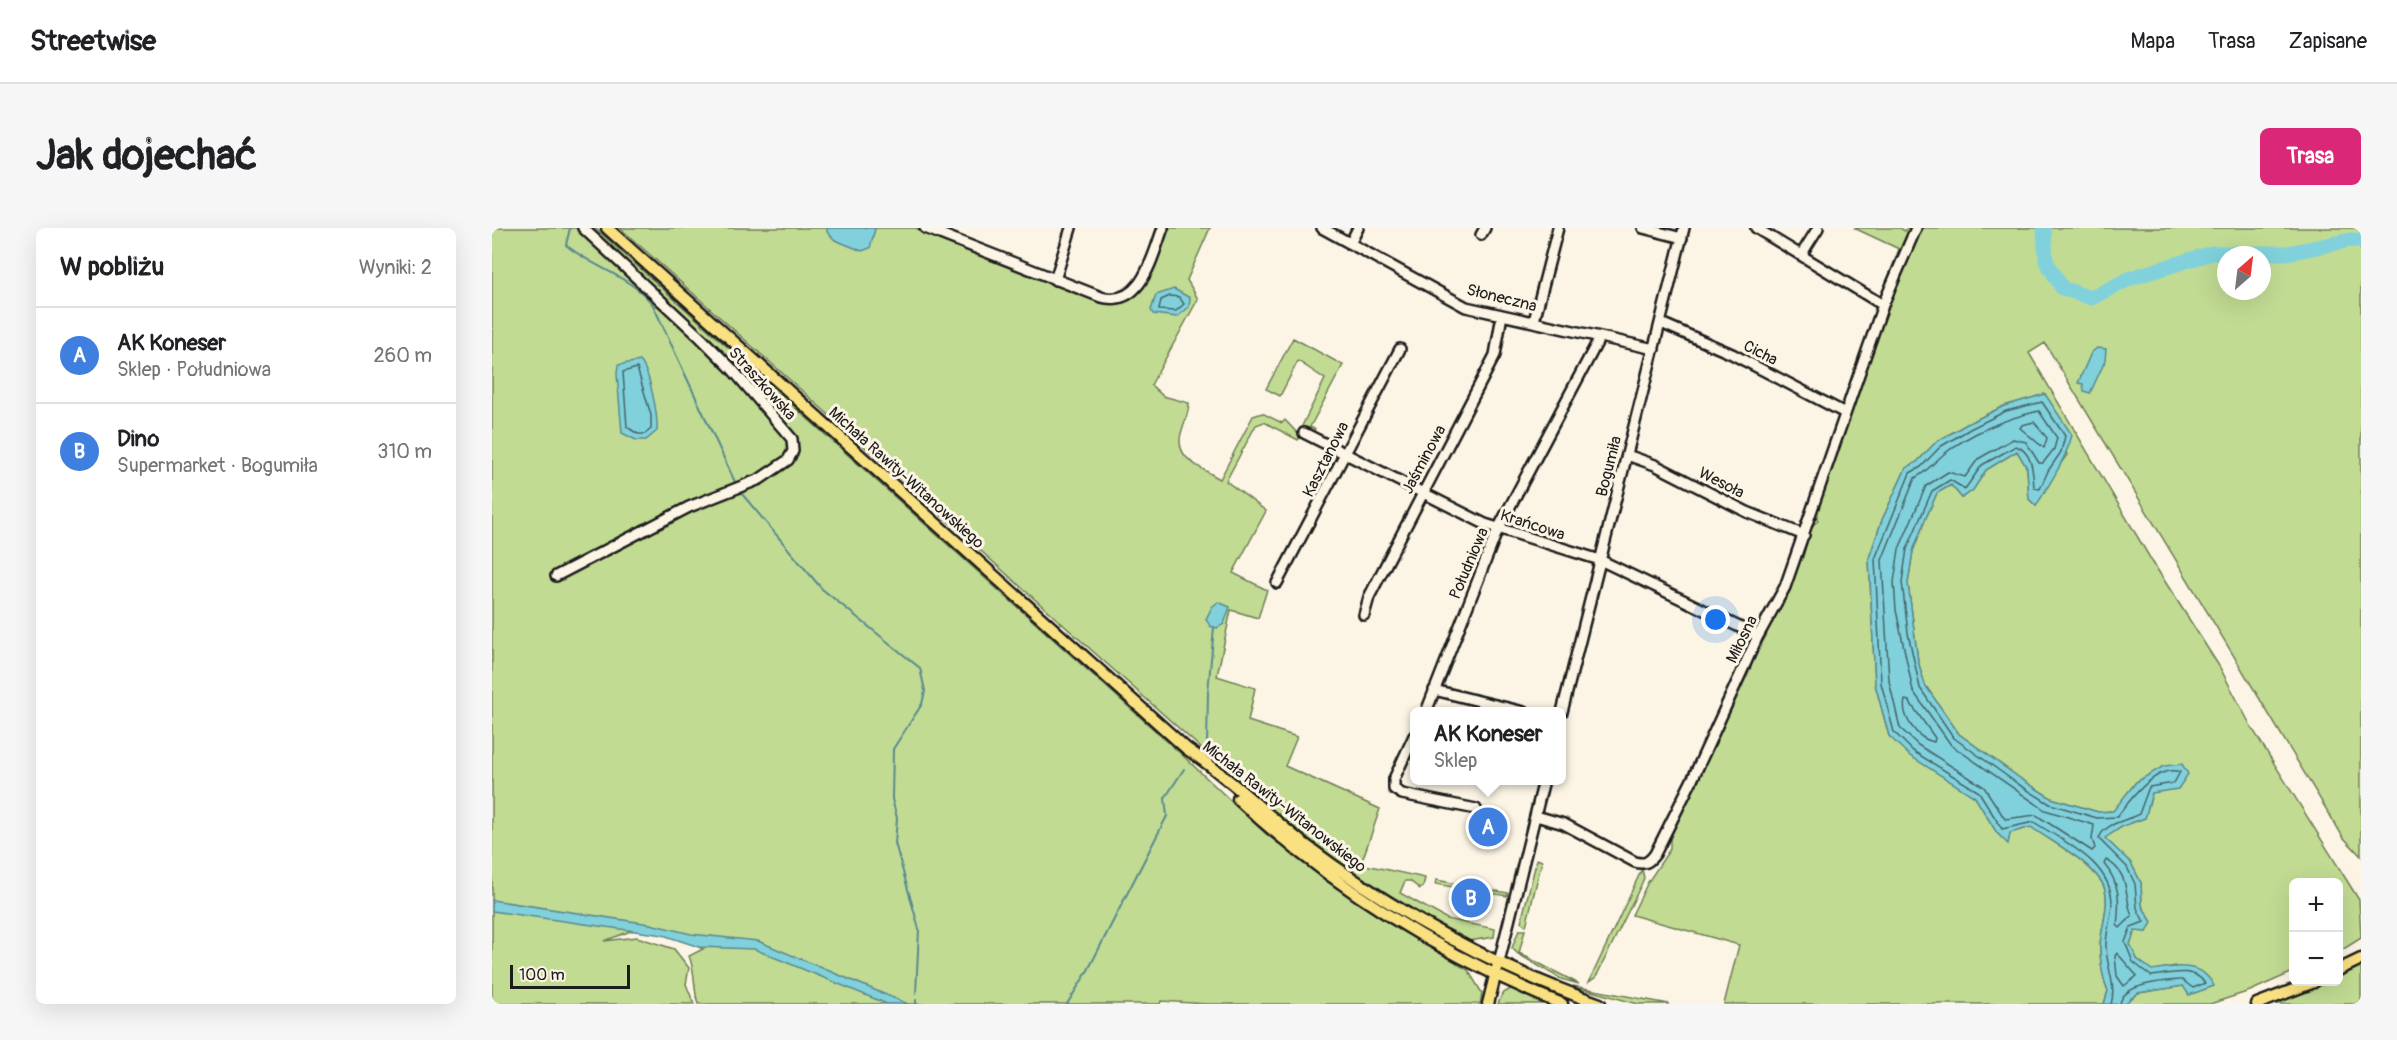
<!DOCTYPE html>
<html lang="pl">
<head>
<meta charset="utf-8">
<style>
	:root { --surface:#fff; --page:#f6f6f6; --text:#202124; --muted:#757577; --line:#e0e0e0; --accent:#db2777 }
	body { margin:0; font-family:Pangolin,sans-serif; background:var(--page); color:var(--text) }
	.controls { position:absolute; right:18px; bottom:18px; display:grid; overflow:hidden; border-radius:9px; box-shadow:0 6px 24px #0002 }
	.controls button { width:54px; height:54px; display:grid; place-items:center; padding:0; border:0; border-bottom:2px solid var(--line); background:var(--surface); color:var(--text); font:30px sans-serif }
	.compass { position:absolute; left:1725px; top:18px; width:54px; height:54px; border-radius:50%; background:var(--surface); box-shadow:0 6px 24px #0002; rotate:28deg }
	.scale { position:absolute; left:18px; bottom:15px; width:120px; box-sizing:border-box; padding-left:6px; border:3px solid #1c1c1c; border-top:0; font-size:16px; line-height:21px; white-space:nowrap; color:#1c1c1c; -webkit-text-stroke:4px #fcf5e5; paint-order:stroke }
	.you { position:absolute; left:1224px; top:392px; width:21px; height:21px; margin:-15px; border:4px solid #fff; border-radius:50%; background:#1a73e8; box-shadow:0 0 0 9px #1a73e833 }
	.badge { display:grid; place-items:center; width:39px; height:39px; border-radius:50%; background:var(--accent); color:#fff; font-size:20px; font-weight:700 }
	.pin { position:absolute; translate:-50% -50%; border:3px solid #fff; box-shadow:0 2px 6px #0006 }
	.popup { position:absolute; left:918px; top:479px; width:156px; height:78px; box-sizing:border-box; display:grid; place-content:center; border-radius:9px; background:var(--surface); filter:drop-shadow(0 2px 4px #0005); font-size:20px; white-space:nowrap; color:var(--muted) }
	.popup b { font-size:22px; color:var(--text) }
	.popup::after { content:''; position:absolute; left:50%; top:100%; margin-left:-12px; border:12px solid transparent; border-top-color:var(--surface) }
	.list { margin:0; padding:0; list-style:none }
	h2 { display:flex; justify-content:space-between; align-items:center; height:78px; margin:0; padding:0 24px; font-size:26px }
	h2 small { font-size:20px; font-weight:400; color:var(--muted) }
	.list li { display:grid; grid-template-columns:39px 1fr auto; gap:18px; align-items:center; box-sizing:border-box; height:96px; padding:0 24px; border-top:2px solid var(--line) }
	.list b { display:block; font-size:22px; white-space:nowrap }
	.list p { margin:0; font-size:20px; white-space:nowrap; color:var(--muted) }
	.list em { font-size:20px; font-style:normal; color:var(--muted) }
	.map { position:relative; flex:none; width:1869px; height:776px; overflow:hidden; border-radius:9px }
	header { display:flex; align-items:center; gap:36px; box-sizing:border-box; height:84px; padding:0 30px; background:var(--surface); border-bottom:2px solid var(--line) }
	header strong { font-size:28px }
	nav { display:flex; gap:33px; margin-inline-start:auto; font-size:21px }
	.intro { display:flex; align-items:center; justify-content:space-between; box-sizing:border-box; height:144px; padding:0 36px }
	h1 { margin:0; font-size:42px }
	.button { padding:15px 27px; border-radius:9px; background:var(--accent); color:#fff; font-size:21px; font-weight:700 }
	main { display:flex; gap:36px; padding:0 36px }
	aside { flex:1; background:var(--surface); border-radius:9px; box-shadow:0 6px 24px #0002 }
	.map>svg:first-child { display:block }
</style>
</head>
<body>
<header>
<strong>Streetwise</strong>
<nav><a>Mapa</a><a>Trasa</a><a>Zapisane</a></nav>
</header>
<div class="intro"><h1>Jak dojechać</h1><a class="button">Trasa</a></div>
<main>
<aside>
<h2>W pobliżu<small>Wyniki: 2</small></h2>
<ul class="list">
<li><span class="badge" style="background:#3f7fe0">A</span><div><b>AK Koneser</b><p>Sklep · Południowa</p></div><em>260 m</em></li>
<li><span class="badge" style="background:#3f7fe0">B</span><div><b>Dino</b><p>Supermarket · Bogumiła</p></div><em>310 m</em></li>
</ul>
</aside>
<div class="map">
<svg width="1869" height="776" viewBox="0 0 1869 776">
	<rect width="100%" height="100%" fill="#fcf5e5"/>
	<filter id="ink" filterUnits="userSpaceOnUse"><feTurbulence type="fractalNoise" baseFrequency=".0167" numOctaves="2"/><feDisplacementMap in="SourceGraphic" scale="12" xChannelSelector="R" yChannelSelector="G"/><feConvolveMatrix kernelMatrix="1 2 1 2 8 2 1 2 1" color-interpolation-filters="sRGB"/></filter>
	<g filter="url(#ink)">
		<path fill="#c1db92" stroke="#6e7c57" stroke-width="1.5" fill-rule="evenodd" d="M0,0H88L242,147L298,214L295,228L268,251L304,221L263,164L94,0H103L688,525L774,606L848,662L897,695L966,733L965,736L976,742L990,765L988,776H715L669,773L668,776H206C201,759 204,745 197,728L211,721L158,696L112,713L145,709L182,721L197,740L194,756L202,776H0ZM189,288L118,327L82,340Z
			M128,0H423L608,72C614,73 621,75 627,74C652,71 669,20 676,0H718L695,52L706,71L659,157L671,168L697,175C697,185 693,192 690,202C680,230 708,239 728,251L761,188L770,185L790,195L793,192L808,208L806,212L772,194L764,197L734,253L774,283L741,345L775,362L766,390L739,382L725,448L763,460L756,493L805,509L793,538L888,581L869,636L933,650L931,659L928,661L918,653H913L908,665L955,691L1003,701L1002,709L977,713L975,716L894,668L829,622L767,572Z
			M1362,0H1408L1413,3L1415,0H1422L1393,68L1388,71L1407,21Z
			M1424,0H1869V628L1851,609L1553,115L1537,125L1658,330L1727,438L1760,500L1867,672L1869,710L1847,724L1846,654H1802L1801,744L1758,763L1718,776H1632L1646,765L1691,758L1683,738L1660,743L1645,731L1638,716L1643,703L1655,704L1660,694L1650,678L1649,655L1639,635L1612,610L1631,598L1653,590L1660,565L1644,554L1622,583L1606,584L1559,570L1529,551L1467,506L1433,457L1426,433L1416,355L1421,323L1433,292L1445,265L1459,257L1470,270L1481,262L1494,242L1525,223L1535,240L1537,271L1544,278L1561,246L1575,227L1553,166L1512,178L1475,196L1444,214L1425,234L1414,240L1390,292L1377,330L1383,456L1397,508L1483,569L1505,605L1516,615L1518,605L1539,599C1563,616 1591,629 1609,653C1621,670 1609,699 1608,717C1608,732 1610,749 1616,763L1612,776H1232L1247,717L1140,687L1156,654L1178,621V610L1255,440L1275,406L1263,401L1280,370L1290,374L1294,370L1303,341L1311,329L1319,298L1326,293L1323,283L1395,82L1391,77ZM1734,27H1770V63H1734Z
			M801,110L851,137L818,199L823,201L820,205L810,198L833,151L806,133L788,168L774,161Z
			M1045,631L1050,633L1034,698L1029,694Z
			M1150,641L1152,650L1149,657L1104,749L1097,754Z
			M944,652L1016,665L1015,668L943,656Z
			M1027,702H1033L1027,725L1087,756L1069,751L1026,726L1020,720Z
			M1869,738V776H1784L1837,754H1846L1847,749Z
			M1081,758L1177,776H1146Z
			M1020,760L1024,761L1061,776H1006L1010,766Z"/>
		<path fill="#81d1dc" stroke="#59898f" stroke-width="1.5" d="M335,0H382L383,1L378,20L370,23L343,12L335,4Z
			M682,61L698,70L697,79L685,89L661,86L659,82L664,67Z
			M1605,120L1614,121L1613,133L1598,165L1592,163L1591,156L1586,155L1599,125Z
			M148,133C158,143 166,188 165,203L154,212H144L130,205L125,146L126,137Z
			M1553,166L1580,207C1574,231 1557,257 1544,278L1537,271L1535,240L1525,223L1494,242L1481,262L1470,270L1459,257L1445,265L1433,292L1421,323L1416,355L1426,433L1433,457L1467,506L1529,551L1559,570L1606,584L1621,583L1644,554L1672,538L1690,536L1696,546L1686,561L1660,565L1653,590L1631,598L1613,610L1639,635L1649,655L1650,678L1660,694L1655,704L1643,703L1638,716L1645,731L1660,742C1683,738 1710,733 1722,758L1697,767L1691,758L1646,765L1632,776H1612L1616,763C1610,749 1608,732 1608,717C1609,699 1621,670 1609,653C1592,629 1563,616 1539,599L1518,605L1516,616L1505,605L1483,569L1418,528L1397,508L1383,456L1377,330L1390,292L1414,240L1425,234L1444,214L1475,196L1512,178Z
			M726,374L738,379L732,396L725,400L718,398L714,391L720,379Z
			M0,672L158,696L199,706L266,713L416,776H395L262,721L207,719L171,707L0,683Z"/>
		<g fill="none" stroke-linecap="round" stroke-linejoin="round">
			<path stroke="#446469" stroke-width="1.5" d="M678,68L687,69L692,76L684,83L667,82L669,72Z
				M145,140L159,187V201L153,206H146L135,199L131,144Z
				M1547,183L1565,210L1562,221L1551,235H1547L1534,214L1521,211L1486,231L1473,249L1456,244L1434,258L1407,321L1402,354L1404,382L1421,463L1459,517L1553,582L1602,597L1600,611L1603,620L1600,623L1544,587L1513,591L1492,559L1426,517L1408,500L1397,453L1390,332L1423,250C1435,244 1442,234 1452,226C1478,205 1515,190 1547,183Z
				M1542,194L1555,210L1552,220L1528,200L1530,197Z
				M1413,472L1417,473L1443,510L1442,514C1425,511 1409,489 1413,472Z
				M1614,632C1638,644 1632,667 1640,688L1628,700L1625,697C1628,673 1628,655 1612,636Z
				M1625,725L1645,748L1632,758L1625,748L1623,728Z
				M1619,776C1625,757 1614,738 1614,718C1614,704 1619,690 1620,677C1621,635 1572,614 1542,594L1510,601L1487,564L1421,523L1402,504L1389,455L1383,331L1418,245L1429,239L1448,219L1478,201L1514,183L1550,174L1573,208L1569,224L1556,243L1548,261L1542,260C1541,245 1541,224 1524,218L1490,237L1473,261L1458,252L1440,263L1415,321L1410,354L1416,405L1428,460L1462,510L1526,556L1558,576L1605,590L1625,589C1637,573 1665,535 1688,544L1682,555L1657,559L1647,586C1635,593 1611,595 1607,611L1635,639L1643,656L1645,680L1652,694L1639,699L1633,714L1641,734L1659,748C1676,747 1700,737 1713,755L1701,760L1690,752C1674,753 1631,755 1628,776"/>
			<path stroke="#59898f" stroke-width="2" d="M78,0L74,17C101,40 139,48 161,77L243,254
				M250,266L330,361L428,440L433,463L430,476L401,521L400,571L405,590L403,615L427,701L424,766
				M715,517L716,464L722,399
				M424,776V772
				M575,776L595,744L675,588L673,570L692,541"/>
			<path stroke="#81d1dc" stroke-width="15" d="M1552,0L1554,33L1570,60L1599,70L1639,50L1720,25H1796L1859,12L1869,13"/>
			<g stroke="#1c1c1c" stroke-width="14">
				<path id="minor" d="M433,0L609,69C650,80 660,29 671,0
					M830,0L974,79L1162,121
					M1151,0L1190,10
					M1264,0L1391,77
					M989,7L993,0
					M858,16L866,0
					M1309,27L1326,0
					M563,52L579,0
					M1042,93L1066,0
					M1169,95L1240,126L1353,185
					M812,205L993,296L1108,332L1266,408
					M1135,227L1163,237L1255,284L1312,307
					M64,348L197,279L268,251L296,232L301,223L300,211L240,141L209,110L91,0
					M785,355L908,121
					M872,387L877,369L1003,127L1010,87
					M942,462L1032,484
					M934,484L1006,301L1108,109
					M1070,484L1192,0
					M922,508L902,551V561L910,566L984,581
					M1044,588L1072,596L1143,634C1153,637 1157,634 1163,626L1201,550L1266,408L1293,359L1391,77L1424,0
					M1007,734L1052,552"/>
			</g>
			<g stroke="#1c1c1c" stroke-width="15">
				<path id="major" d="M115,0L695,521C736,548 772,585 812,616C902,684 1002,739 1108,776
					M746,571C841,660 949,727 1070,776
					M1846,742L1869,731
					M996,776L1005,740
					M1765,776L1822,754"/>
			</g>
			<use href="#minor" stroke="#fcf5e5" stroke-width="9"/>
			<use href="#major" stroke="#f9e181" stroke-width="10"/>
		</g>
	</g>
	<g text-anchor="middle" stroke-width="6" stroke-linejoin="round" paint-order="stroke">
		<g font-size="16" fill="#1c1c1c" stroke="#fcf5e5">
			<text transform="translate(1010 69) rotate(14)" y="6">Słoneczna</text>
			<text transform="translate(1269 124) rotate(27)" y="6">Cicha</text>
			<text transform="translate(271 155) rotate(48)" y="6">Straszkowska</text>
			<text transform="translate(833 231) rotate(-63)" y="6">Kasztanowa</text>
			<text transform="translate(931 231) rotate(-62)" y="6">Jaśminowa</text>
			<text transform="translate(1116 238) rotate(-76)" y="6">Bogumiła</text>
			<text transform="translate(415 249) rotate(42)" y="6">Michała Rawity-Witanowskiego</text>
			<text transform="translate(1230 254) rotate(27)" y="6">Wesoła</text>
			<text transform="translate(1041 296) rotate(18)" y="6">Krańcowa</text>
			<text transform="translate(976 335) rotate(-67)" y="6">Południowa</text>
			<text transform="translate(1249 411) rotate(-64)" y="6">Miłosna</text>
			<text transform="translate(793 578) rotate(38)" y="6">Michała Rawity-Witanowskiego</text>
		</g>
	</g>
</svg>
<div class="controls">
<button>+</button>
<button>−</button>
</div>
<svg class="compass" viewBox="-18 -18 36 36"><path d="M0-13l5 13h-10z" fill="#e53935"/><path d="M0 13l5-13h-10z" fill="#757577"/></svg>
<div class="scale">100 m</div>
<div class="you"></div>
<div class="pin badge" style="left:996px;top:599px;background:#3f7fe0">A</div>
<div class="popup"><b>AK Koneser</b>Sklep</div>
<div class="pin badge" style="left:979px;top:670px;background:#3f7fe0">B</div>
</div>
</main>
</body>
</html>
